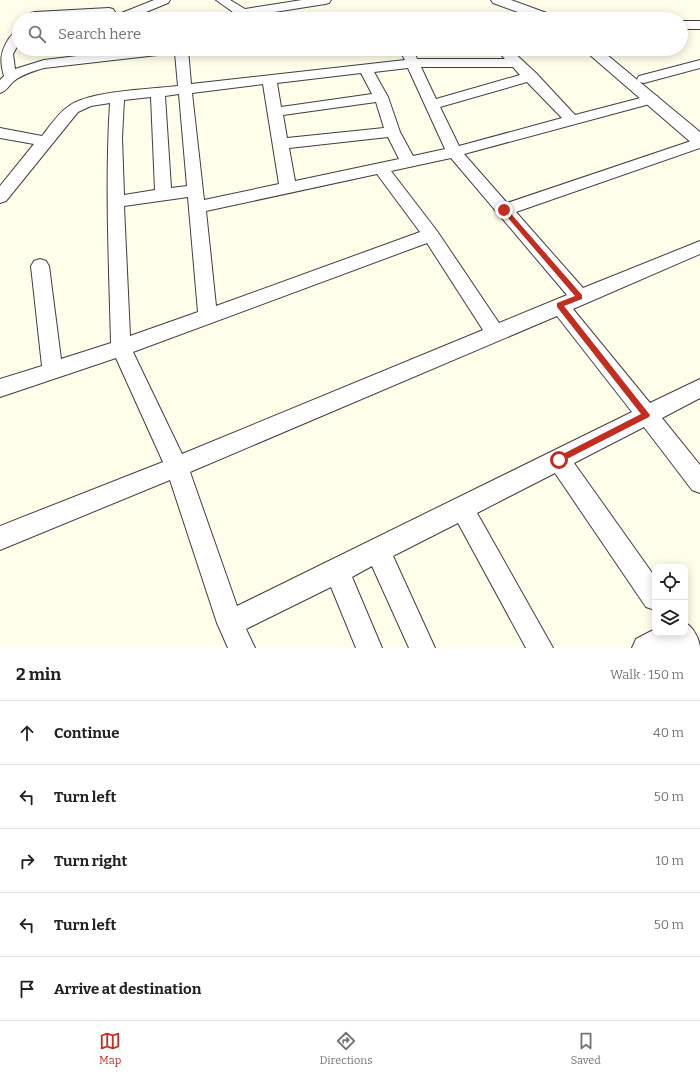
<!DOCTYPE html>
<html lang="en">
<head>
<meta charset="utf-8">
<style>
	:root { --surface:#fff; --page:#f6f6f6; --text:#202124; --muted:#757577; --line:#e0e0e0; --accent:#c12d1e }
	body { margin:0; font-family:Bitter,serif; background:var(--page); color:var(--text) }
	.controls { position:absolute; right:12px; bottom:12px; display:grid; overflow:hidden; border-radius:8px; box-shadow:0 2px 10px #0003 }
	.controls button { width:36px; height:36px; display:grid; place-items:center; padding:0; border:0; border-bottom:1px solid var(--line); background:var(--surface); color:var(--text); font:20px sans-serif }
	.stop { position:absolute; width:12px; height:12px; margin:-9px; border:3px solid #c12d1e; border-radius:50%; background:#fff }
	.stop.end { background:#c12d1e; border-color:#fff; box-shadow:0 1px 4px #0008 }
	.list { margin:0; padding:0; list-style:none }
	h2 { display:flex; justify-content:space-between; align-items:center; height:52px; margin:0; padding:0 16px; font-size:17px }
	h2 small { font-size:13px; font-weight:400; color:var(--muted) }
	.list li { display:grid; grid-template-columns:26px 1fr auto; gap:12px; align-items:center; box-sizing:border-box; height:64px; padding:0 16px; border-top:1px solid var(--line) }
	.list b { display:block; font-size:15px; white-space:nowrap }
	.list em { font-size:13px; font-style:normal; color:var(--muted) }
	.icon { flex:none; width:22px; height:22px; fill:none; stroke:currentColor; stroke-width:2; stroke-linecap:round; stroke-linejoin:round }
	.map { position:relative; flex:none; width:700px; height:648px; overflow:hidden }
	.search { position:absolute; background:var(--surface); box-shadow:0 2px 10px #0003; left:12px; right:12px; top:12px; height:44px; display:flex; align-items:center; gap:10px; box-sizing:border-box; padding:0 14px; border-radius:22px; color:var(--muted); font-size:15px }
	.sheet { height:372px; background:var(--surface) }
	nav { display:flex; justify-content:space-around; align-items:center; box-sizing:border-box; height:56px; border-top:1px solid var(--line); background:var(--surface); font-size:11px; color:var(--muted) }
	nav a { display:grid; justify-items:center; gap:2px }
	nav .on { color:var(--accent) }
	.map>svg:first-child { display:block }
</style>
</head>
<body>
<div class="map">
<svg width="700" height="648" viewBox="0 0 700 648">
	<rect width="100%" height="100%" fill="#fffeea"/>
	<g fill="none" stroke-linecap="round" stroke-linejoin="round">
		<g stroke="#3f3f3f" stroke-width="2">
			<path id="minor" d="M154,0H170L168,3L129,19H112L114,16Z
				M216,0H230L245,9L302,0H331L329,3L325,4L250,16L251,19H239L237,15Z
				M109,8L113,9L115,12L113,15L25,19L31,13L35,12Z
				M19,30V43L13,54L15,69L44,60L102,53V49H116L115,51L139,49H188L191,84L405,60L399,49H413L417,59H505L496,49H510L536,73L575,115L652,95L657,96L659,99L657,102L464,154L507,203L700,138V148L516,212L583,288L700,241V254L573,309L650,403L700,379V398L662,418L700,465V493L692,490L644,427L574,463L655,577V610L646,607L555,473L477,513L553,648H526L458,523L393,556L435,648H409L372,566L352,577L382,648H356L331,587L246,629L255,648H228L217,623L170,480L0,550V526L163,462L116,358L0,397V379L42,366L31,266L34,261L40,259L46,261L49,266L61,359L111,343C109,263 105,182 110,103L91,106L78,112L6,201L0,203V186L34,144L0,138V128L42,136C50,126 58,113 69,106C89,91 151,89 178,86L175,53L44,68C34,71 23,74 14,81C9,85 7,91 0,93V80L4,76C0,62 0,53 8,40C11,36 13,32 19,30ZM421,67H513L520,75L436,99ZM408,68L445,149L413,156L400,132L388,97L374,72ZM361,73L372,94L281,107L277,83ZM527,82L562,118L459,146L440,107ZM263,84L279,184L204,200L192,93ZM179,94L187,186L171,188L165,96ZM151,97L155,190L124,195L122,138L124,100ZM376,102L384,128L287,138L283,115ZM388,137L399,159L295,181L289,148ZM451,158L567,295L499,323L437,231L391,171ZM377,174L420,232L216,306L206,211ZM188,197L198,312L130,336L124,206ZM427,243L483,330L182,454L133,352ZM557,316L632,412L237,606L190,472Z
				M700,60V68L644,83L639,82L637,79L639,76Z
				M685,623C693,626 700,640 700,648H632L636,639L655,629V633H685Z"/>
		</g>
		<g stroke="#3f3f3f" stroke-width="2">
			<path id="tertiary" d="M491,0H511L555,16L557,19H537L493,3Z
				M681,21H700V29H681Z
				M583,49H600L700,132V147L694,145Z"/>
		</g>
		<use href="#minor" fill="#fff" fill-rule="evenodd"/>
		<use href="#tertiary" fill="#fff" fill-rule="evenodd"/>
	</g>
	<path fill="#c12d1e" d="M502,208H506L582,295V299L564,306L650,415L649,417L559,463L556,460L557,457L641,414L557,307V303L575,296L502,211Z"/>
</svg>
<div class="controls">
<button><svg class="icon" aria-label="locate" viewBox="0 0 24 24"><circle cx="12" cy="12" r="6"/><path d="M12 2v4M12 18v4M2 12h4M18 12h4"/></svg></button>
<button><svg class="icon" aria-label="layers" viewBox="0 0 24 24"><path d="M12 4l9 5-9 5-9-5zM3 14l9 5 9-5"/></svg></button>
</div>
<div class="stop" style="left:559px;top:460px"></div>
<div class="stop end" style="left:504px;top:210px"></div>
<div class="search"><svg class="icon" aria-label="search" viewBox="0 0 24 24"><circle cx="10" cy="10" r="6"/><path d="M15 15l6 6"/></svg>Search here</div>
</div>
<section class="sheet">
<h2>2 min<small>Walk · 150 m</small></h2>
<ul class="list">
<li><svg class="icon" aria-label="ahead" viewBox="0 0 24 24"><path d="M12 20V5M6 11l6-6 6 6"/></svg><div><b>Continue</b></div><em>40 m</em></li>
<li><svg class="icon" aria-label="left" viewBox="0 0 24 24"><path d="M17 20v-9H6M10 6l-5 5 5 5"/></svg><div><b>Turn left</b></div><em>50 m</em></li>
<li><svg class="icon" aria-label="right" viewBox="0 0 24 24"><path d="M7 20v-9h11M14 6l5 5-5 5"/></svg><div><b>Turn right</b></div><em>10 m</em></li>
<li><svg class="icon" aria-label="left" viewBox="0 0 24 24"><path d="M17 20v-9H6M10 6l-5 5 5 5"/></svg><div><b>Turn left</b></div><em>50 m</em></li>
<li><svg class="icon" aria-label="arrive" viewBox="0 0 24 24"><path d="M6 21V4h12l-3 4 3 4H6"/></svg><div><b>Arrive at destination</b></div></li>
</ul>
</section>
<nav>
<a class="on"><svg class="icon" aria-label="map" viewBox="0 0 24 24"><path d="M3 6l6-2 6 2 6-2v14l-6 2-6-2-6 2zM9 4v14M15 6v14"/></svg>Map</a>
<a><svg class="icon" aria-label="directions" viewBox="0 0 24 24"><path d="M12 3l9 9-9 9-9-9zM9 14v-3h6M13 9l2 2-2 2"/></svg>Directions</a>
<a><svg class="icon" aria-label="saved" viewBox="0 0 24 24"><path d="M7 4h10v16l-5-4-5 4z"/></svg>Saved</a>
</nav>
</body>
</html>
